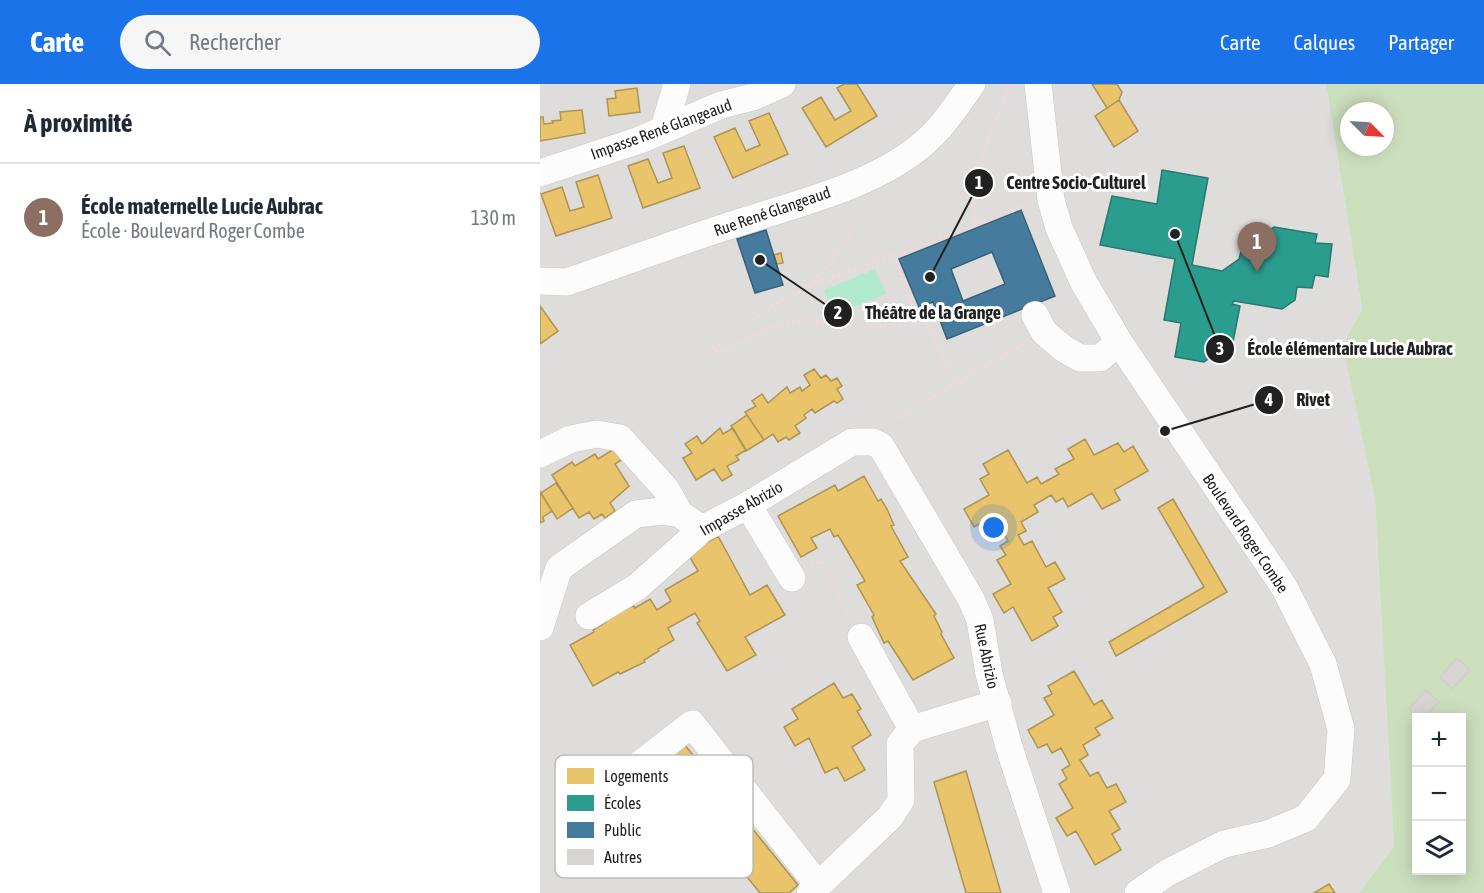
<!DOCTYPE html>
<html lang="fr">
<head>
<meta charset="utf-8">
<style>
	:root { --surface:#fff; --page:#f6f6f7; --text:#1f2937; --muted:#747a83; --line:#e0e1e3; --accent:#1a73e8 }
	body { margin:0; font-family:"Asap Condensed",sans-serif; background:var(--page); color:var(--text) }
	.controls { position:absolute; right:18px; bottom:18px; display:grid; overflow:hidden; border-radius:0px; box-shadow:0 3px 15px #0003 }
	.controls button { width:54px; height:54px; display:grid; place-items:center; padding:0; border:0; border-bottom:2px solid var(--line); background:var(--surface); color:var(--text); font:30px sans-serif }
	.compass { position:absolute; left:800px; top:18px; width:54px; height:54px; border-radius:50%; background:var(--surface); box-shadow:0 3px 15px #0003; rotate:114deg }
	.you { position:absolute; left:454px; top:444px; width:21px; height:21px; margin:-15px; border:4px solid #fff; border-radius:50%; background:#1a73e8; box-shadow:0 0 0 9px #1a73e833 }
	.badge { display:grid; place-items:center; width:39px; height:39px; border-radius:50%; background:var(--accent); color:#fff; font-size:20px; font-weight:700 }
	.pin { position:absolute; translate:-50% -50px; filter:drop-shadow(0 2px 3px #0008) }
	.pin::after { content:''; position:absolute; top:32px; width:21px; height:18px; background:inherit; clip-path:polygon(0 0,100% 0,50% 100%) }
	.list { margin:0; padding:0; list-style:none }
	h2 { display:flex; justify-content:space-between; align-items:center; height:78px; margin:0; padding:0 24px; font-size:26px }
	h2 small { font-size:20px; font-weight:400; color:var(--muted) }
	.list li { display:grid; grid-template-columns:39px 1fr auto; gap:18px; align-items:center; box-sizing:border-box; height:108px; padding:0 24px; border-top:2px solid var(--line) }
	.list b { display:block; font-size:22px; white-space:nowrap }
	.list p { margin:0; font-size:20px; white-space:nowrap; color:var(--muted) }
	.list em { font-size:20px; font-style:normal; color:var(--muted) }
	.icon { flex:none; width:33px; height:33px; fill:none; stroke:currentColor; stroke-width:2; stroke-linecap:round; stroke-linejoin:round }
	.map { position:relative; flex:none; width:944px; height:809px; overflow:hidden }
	header { display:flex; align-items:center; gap:36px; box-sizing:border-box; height:84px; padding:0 30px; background:var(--accent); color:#fff }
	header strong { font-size:28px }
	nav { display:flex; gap:33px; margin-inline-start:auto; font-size:21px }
	.search { width:420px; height:54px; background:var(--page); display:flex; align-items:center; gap:15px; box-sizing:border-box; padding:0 21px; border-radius:33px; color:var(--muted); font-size:22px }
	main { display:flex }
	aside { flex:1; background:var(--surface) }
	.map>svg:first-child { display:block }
</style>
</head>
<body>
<header>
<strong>Carte</strong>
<div class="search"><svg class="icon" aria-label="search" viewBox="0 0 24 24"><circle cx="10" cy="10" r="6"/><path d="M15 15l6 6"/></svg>Rechercher</div>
<nav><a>Carte</a><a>Calques</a><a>Partager</a></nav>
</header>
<main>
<aside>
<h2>À proximité<small></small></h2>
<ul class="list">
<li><span class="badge" style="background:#8d6e63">1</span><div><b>École maternelle Lucie Aubrac</b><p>École · Boulevard Roger Combe</p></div><em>130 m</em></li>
</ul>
</aside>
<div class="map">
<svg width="944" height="809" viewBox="0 0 944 809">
	<rect width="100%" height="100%" fill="#efedea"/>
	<path fill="#dedddb" d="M0,0H786L822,225L804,261L835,416L854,762L819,809H0Z"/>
	<path fill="#ccdfbd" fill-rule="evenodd" d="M786,0H944V809H819L854,762L835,416L803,261L822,225ZM809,27H845V63H809ZM876,634H922V786H876Z"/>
	<path fill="#b1e9cd" d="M335,185L346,210L294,231L284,206Z"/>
	<path fill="#e9c46a" stroke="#ad9354" stroke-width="1.5" d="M304,0H317L337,32L286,63L262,24L281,13L295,36L311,27L297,4Z
		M552,0H577L582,8L579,16L567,24Z
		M97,4L100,28L69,32L67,15L76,14L75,7Z
		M579,16L598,47L574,63L555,32Z
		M42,26L45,49L0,57V33H3L4,40L13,39L12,37L21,36L20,28Z
		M229,29L248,70L193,94L174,53L195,44L206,67L220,61L209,37Z
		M144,62L160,104L103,124L88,82L108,75L118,99L132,94L123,69Z
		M58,91L72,134L16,152L1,110L22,103L30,127L44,123L36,98Z
		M241,169L243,179L237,180L234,171Z
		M0,222L18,247L0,260Z
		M274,285L281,294L286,291L291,297L297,294L302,302L297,305L303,315L297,319L294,317L275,329L272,325L264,331L266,334L255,342L260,349L249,356L246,353L238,358L233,350L224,356L205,328L216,322L212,317L222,310L228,319L247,303L250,309L260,303L262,307L270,301L264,291Z
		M207,331L224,356L206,367L191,342Z
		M180,344L183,350L193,344L206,366L196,372L199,376L187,382L192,391L182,397L174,385L156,396L143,374L152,369L145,360L157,352L162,360Z
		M545,355L554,371L578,359L584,368L593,362L608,387L574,406L580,416L562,425L552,409L528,423L523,414L516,418L511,411L494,421L498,428L481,438L486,447L478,451L484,461L492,457L506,483L515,478L525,495L508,504L522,528L513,533L518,542L492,557L473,523L464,529L453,510L471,500L457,476L466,471L460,462L468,457L459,441L451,445L446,436L434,443L424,425L449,411L440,395L449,390L443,380L468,366L487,399L497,393L501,400L519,390L515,385L534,375L528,365Z
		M74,365L83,375L75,380L89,402L70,419L75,427L65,434L62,430L54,435L49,428L39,434L12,391L32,378L35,382L55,370L58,375Z
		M324,392L338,417L341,415L347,425L354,441L351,442L368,473L360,477L396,530L394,532L402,548L401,550L414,574L373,596L348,557L344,559L332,533L334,531L317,501L325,497L298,451L294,453L290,445L271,454L277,464L261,473L238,432L295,401L298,407Z
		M16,399L33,424L17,435L1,409Z
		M0,408L12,427L3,433L4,437L0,439Z
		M633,415L687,508L576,572L569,558L664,503L618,424Z
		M178,452L210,511L227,501L245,531L205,553L216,571L187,587L157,539L160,537L155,529L128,544L134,556L118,565L119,567L104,576L105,578L80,590L78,588L53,602L30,561L54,548L53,546L66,538L65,536L93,521L95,524L110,515L117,526L131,517L125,506L158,487L148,470Z
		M534,587L554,621L562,616L573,634L555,644L560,651L543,661L548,671L540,676L550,692L558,688L567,704L576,700L586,718L569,727L580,745L572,750L581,766L555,781L536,747L527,752L516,734L533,724L519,700L527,695L522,686L530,681L521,664L512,669L507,660L498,664L488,646L514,631L504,614L512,610L508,602Z
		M294,599L303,614L312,610L321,625L317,627L331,651L312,663L325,686L305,697L297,683L285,689L269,654L255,662L244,643L258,635L252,625Z
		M144,660L258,801L249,809H220L118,682Z
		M426,687L461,809H426L394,698Z
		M789,800L795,809H774Z"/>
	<path fill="#2a9d8f" stroke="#27786e" stroke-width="1.5" d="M622,86L668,94L652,181L682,187L699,175L702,164L734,143L777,150L775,159L792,160L788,193L775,191L772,204L757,203L755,216L742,225L694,217L692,220L700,222L693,258L664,278L635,273L641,239L624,236L635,175L560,161L572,112L617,120Z"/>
	<path fill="#457b9d" stroke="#3a6078" stroke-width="1.5" fill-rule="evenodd" d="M481,126L515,212L407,255L393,218L379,223L359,175ZM452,168L465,200L423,217L411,185Z
		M226,146L243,201L215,209L197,155Z"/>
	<path fill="#d7d5d2" stroke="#d3cecb" stroke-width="1.5" d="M917,574L930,586L912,605L900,593Z
		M886,606L899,618L885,634H877L869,625Z"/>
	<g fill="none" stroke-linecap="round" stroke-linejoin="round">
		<g stroke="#c8c7c6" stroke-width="28">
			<path id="minor" d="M498,0L511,116L519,144L544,199L579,258L744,503L783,580L801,645L797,695L766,734L728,750L684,760L627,789L598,809
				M124,44L137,0
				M0,89L100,56L181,21L213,13L242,0
				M0,197L27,198C79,180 130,161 182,144C247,122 330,105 383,60C403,43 417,21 432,0
				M495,231L504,248L524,265L540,274H560L579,258
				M0,370L31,355L57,350L80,354L126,405L140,430
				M208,421L252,494
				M49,532L97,503L162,445L208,421L312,358H333L341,362L431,515L440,536L449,590L469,663L517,809
				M0,543L19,484L96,430L123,427L140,430L162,445
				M321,553L372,645L458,619
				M99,681L152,640L278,801
				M270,809L350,733L361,716L360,660L372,645"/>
		</g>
		<path stroke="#ecdada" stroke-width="4" stroke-dasharray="3 3" stroke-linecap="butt" d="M419,113L432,115
			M436,140L432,115L447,60L470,0
			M315,144L286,184L267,203L234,221L167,269L186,267L231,243L269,235L302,244H349L385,235L416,300
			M354,171L377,237
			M269,202L490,120
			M347,341L485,259
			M271,482L280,476L311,534"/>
		<use href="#minor" stroke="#fdfcfc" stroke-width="27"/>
	</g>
	<g text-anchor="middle" stroke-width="6" stroke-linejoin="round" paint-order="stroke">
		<g font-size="16" fill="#212121" stroke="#fff">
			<text transform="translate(121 45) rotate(-20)" y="6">Impasse René Glangeaud</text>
			<text transform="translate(232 127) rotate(-19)" y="6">Rue René Glangeaud</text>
			<text transform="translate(201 424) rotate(-30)" y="6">Impasse Abrizio</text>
			<text transform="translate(706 449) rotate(56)" y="6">Boulevard Roger Combe</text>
			<text transform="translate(447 572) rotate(78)" y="6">Rue Abrizio</text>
		</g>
	</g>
	<rect x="15" y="671" width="198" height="123" rx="9" fill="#fff" stroke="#bcbcbc" stroke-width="1.5"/>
	<rect x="27" y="684" width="27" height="16" fill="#e9c46a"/>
	<rect x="27" y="711" width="27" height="16" fill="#2a9d8f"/>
	<rect x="27" y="738" width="27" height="16" fill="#457b9d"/>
	<rect x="27" y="765" width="27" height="16" fill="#d7d5d2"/>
	<g font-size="16" fill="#212121">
		<text x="64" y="698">Logements</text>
		<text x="64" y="725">Écoles</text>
		<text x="64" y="752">Public</text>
		<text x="64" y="779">Autres</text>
	</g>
	<path fill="none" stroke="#212121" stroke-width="2" d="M390 193L439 99M220 176L298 229M635 150L680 265M625 347L729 316"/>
	<g fill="#212121" stroke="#fff" stroke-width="2">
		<circle cx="390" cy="193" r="6"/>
		<circle cx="220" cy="176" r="6"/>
		<circle cx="635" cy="150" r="6"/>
		<circle cx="625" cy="347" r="6"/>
		<circle cx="439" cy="99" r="15"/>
		<circle cx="298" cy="229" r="15"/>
		<circle cx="680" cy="265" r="15"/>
		<circle cx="729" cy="316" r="15"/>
	</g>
	<g font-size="18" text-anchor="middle" font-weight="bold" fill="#fff">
		<text x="439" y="105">1</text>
		<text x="298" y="235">2</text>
		<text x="680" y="271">3</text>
		<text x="729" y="322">4</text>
	</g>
	<g font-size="18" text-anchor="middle" font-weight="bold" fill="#212121" stroke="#fff" stroke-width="6" stroke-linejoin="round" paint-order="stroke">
		<text x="536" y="105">Centre Socio-Culturel</text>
		<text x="393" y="235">Théâtre de la Grange</text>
		<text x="810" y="271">École élémentaire Lucie Aubrac</text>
		<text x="773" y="322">Rivet</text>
	</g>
</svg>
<div class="controls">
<button>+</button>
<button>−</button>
<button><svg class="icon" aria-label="layers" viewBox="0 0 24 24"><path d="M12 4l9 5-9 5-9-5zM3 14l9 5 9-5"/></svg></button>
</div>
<svg class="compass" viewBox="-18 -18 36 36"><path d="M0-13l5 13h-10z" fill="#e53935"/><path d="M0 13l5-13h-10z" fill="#747a83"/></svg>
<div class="you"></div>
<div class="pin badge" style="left:717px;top:188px;background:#8d6e63">1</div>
</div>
</main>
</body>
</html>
